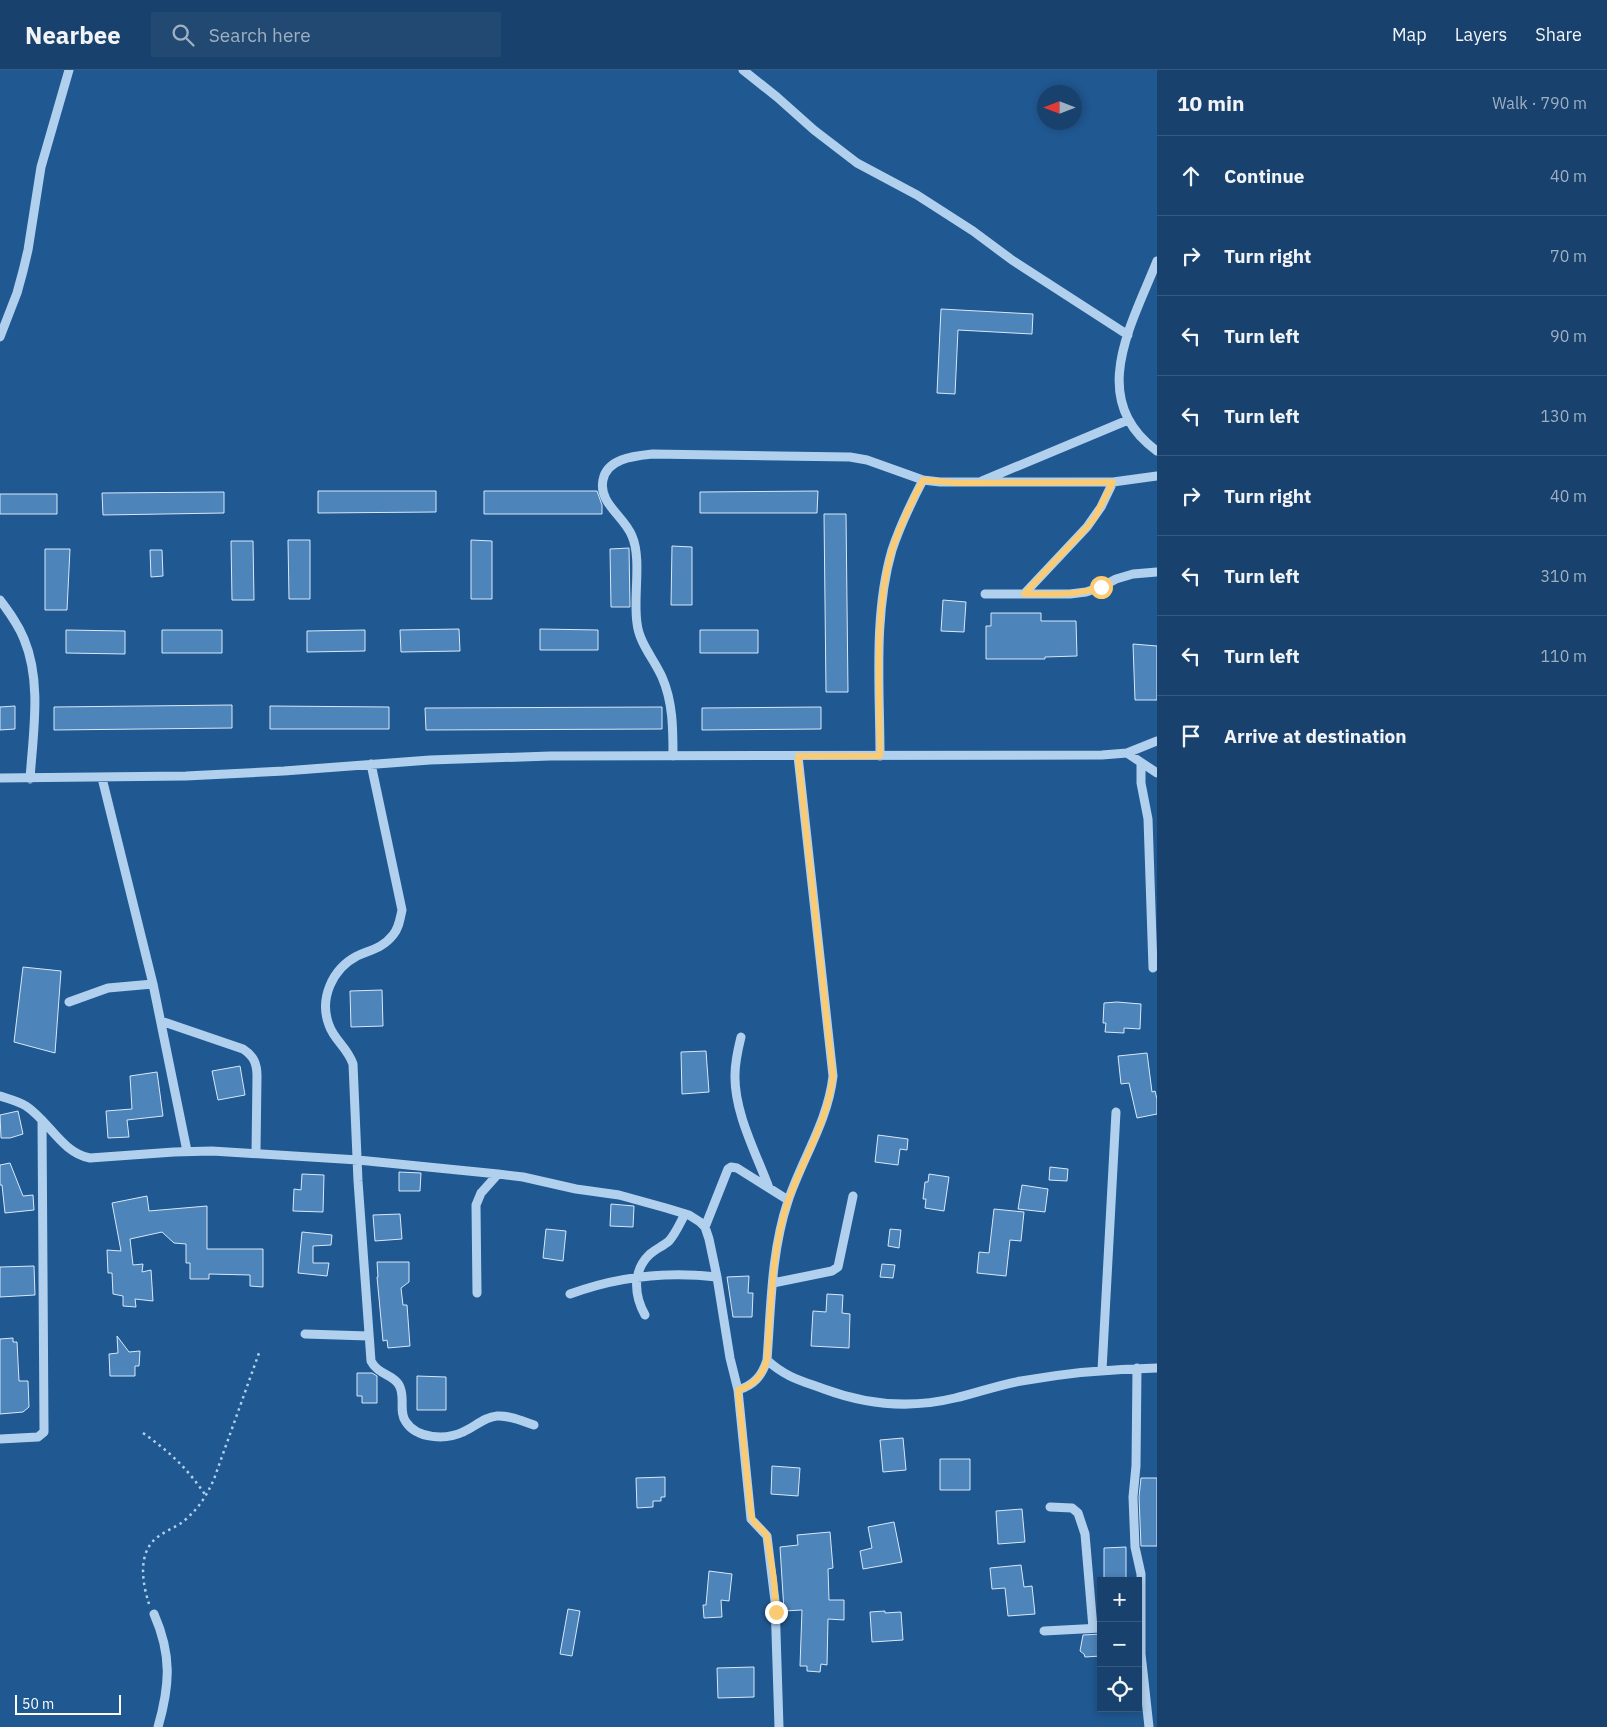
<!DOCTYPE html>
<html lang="en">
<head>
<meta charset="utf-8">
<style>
	:root { --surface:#18426d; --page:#214972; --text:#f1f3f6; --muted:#9fb0c2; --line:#365b80 }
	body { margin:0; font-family:"IBM Plex Sans",sans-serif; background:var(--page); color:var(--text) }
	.controls { position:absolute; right:15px; bottom:15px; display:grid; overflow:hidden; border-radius:0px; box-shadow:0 2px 8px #0003 }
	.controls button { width:45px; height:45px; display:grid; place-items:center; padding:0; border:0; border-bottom:1px solid var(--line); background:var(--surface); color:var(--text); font:25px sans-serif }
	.compass { position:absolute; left:1037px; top:15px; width:45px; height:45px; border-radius:50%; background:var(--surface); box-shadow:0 2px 8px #0003; rotate:270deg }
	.scale { position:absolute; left:15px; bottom:12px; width:106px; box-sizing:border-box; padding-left:5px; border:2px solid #fff; border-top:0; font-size:14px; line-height:18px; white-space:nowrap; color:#fff; -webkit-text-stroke:4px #205891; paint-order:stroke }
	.stop { position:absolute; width:15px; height:15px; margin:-11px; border:4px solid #facb72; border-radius:50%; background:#fff }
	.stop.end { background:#facb72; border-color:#fff; box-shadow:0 1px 5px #0008 }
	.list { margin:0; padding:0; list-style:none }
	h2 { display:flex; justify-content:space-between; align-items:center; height:65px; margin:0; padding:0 20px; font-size:21px }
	h2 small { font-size:16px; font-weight:400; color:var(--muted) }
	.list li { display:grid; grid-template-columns:32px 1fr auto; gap:15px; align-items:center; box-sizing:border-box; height:80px; padding:0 20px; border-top:1px solid var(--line) }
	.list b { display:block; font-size:19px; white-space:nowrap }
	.list em { font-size:16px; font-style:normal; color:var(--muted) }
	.icon { flex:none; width:28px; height:28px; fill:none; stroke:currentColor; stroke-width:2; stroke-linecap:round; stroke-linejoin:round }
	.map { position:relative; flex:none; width:1157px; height:1657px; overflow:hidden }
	header { display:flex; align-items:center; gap:30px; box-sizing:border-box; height:70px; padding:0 25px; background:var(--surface); border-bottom:1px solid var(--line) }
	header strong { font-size:24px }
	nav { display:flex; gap:28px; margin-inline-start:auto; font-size:18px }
	.search { width:350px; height:45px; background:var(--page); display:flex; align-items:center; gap:12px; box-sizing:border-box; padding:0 18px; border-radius:0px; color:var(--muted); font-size:19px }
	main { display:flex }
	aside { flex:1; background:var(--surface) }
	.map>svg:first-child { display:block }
</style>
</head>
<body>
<header>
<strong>Nearbee</strong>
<div class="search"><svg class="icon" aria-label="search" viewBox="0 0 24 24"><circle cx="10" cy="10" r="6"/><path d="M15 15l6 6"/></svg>Search here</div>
<nav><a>Map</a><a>Layers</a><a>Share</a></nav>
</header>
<main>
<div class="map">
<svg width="1157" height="1657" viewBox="0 0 1157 1657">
	<rect width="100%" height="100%" fill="#205891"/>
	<path fill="#4d84b9" stroke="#d7e8f9" d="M941,239L1033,244L1032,264L958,260L955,324L937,323Z
		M318,421H436V442L318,443Z
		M484,421H597L602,435V444H484Z
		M818,421L817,443H700V422Z
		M224,422V443L103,445L102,423Z
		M0,424H57V444H0Z
		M824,444H846L848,622H826Z
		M288,470H310V529H289Z
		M471,470L492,471V529H471Z
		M231,471H253L254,530H232Z
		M672,476L692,477V535H671Z
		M629,478L630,537H611L610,479Z
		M45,479H70L67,540H45Z
		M150,480H162L163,506L151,507Z
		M943,530L966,532L964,562L941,561Z
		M991,543H1041V551H1076L1077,586L1045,587V589H986V556H991Z
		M459,559L460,581L401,582L400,560Z
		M540,559L598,560V580H540Z
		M66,560L125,561V584L66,583Z
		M162,560H222V583H162Z
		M365,560V581L307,582V561Z
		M700,560H758V583H700Z
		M1133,574L1157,576V630H1135Z
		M232,635V658L54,660V637Z
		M15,636V659L0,660V637Z
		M270,636L389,637V659H270Z
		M662,637V659L426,660L425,638Z
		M821,637V659L702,660V638Z
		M23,897L61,901L55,983L14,972Z
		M382,920L383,956L351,957L350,921Z
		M1117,932L1141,934L1140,959L1124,958V963L1105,962L1106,953H1103L1104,933Z
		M706,981L709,1022L682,1024L681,982Z
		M1147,983L1152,1022L1155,1021L1157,1029V1044L1137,1048L1129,1013L1121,1014L1118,986Z
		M240,996L245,1025L218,1030L212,1001Z
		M157,1002L163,1046L127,1050L129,1067L108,1068L106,1041L132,1039L130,1006Z
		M18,1041L23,1064L10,1068H1L0,1045Z
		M878,1065L908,1069L907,1080L900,1079L898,1095L875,1092Z
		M10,1093L23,1126L33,1125L34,1140L5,1143L2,1115H0V1095Z
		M1050,1097L1068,1099L1067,1111L1049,1110Z
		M399,1102L421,1103L420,1121H399Z
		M302,1104L324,1105L323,1142L293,1141L294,1119L301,1120Z
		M929,1104L949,1107L944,1141L925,1138L926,1129H923L925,1112H928Z
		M1022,1115L1048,1119L1045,1142L1018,1139Z
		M147,1126L149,1141L207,1136V1179H263V1217L250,1216V1205L209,1204V1209H190V1193H186V1174L174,1173L162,1162L130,1169L133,1195L143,1194L142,1202L151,1200L153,1231L135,1229L136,1237L123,1236V1226L113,1224L112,1203H108L107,1180L121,1181L112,1133Z
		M611,1134L634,1136L633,1157L610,1156Z
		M994,1139L1024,1142L1021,1171L1010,1170L1006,1206L977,1203L979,1182L989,1183Z
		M400,1144L402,1169L375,1171L373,1145Z
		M546,1159L566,1161L563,1191L543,1188Z
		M890,1159L901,1160L899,1178L888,1176Z
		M302,1162L332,1165L331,1175L313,1176V1193H329L327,1206L298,1203Z
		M377,1192H409V1212L401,1218L403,1235H407L410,1276L388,1278L387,1270L383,1271L377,1207H378Z
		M882,1194L895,1195L893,1208L880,1207Z
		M34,1196L35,1225L0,1227V1197Z
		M749,1206L748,1223H753L752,1247H733L727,1207Z
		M827,1224L843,1225L842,1243L850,1244L849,1278L811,1276L813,1241L826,1242Z
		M117,1266L129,1282L140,1281L139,1296H135V1306H110L109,1284L118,1283Z
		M13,1268V1272H17L19,1311H28L29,1337L23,1342L0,1344V1269Z
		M357,1303H372L377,1306V1333H362V1326H357Z
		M417,1306L446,1307V1340H417Z
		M903,1368L906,1400L883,1402L880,1370Z
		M940,1389H970V1420H940Z
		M772,1396L800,1398L798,1426L771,1424Z
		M665,1407V1427H661V1431H653V1437L637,1438L636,1408Z
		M1141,1408H1157V1476H1141L1139,1427Z
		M1022,1439L1025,1472L998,1474L996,1441Z
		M894,1452L902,1492L863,1499L860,1481L872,1478L868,1457Z
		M830,1462L833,1498L828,1499L829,1530H844V1550L828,1549L827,1595L821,1594L820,1602L807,1601V1596H800L802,1540L784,1541L780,1477L798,1475L797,1465Z
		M1126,1477V1511H1104V1478Z
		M1021,1495L1024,1517L1032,1516L1035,1544L1008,1546L1005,1518L992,1519L990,1498Z
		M709,1501L732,1504L729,1531L721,1530L722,1547L704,1548L703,1535H706Z
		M568,1539L580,1541L572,1586L560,1584Z
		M885,1541V1543L901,1542L903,1570L872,1572L870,1542Z
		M1101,1564V1586L1085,1587L1084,1584L1080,1581L1083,1565Z
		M754,1597V1627L718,1628L717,1598Z"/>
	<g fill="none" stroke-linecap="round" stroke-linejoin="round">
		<path stroke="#b1d0ed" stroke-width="2.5" stroke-dasharray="2.5 4" stroke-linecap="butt" d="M143,1363C170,1382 188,1399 206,1426
			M149,1534C142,1512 137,1481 159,1466C167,1460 177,1457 185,1450C199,1438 207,1425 214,1409L259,1283"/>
		<path stroke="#b1d0ed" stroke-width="9" d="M743,0L777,27L814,60L857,93L917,125L973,161L1012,190L1128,265
			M1157,191C1132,254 1086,330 1157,381
			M0,267L17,223L23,201L28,180L41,97L69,0
			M982,411L1128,350
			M985,524H1070L1086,522L1101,517L1116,509L1133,504L1157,502
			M1024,524L1087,457L1101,437L1113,412
			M0,530C9,542 18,554 24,569C42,612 33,663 30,709
			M1127,683L1157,703
			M673,686C673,659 673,632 662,607C654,589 639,573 637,553C633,527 642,489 632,466C624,446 598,433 603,410C607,388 635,386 653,384L850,387L867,390L923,410L940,412H1113L1157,406
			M880,686C880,619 873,545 892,480C900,456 911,433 923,410
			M1141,693V713L1148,749L1153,898
			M371,694L402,840C400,849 399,858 393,865C383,878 370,880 357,886C332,899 319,929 329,955C334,970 347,977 353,994L358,1111L371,1291C378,1305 393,1304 399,1315C406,1327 398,1341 406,1352C417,1369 446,1370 463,1362C475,1357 484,1347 497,1346C509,1345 522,1351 534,1355
			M0,708L186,706L284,701L430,690L550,686L1102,685L1127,683L1157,671
			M102,708L153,914L187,1081
			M69,932L108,918L153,914
			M161,951L243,979C254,986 257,994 257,1006L256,1083
			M741,967C738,979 735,992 735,1005C734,1042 756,1083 769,1118
			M0,1026C9,1029 18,1031 26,1036C49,1051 62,1083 90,1088L174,1082L212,1081L358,1090L498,1104L523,1107L576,1119L619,1125L666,1138L689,1145L700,1152L705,1157L709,1169L717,1207L730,1288L738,1320L751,1449L767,1466L775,1531L779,1657
			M705,1157L728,1099L731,1097L737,1098L788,1130
			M773,1213L832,1201L838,1197L853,1126
			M477,1223L476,1135L481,1123L498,1104
			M570,1224C619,1206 666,1201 717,1207
			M645,1245C634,1225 632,1201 650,1184C656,1179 663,1176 669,1171C676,1163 680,1153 685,1144
			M305,1264L368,1266
			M767,1290C785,1307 802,1311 824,1319C867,1335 910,1339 955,1328C977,1323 998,1315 1021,1311C1066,1303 1111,1299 1157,1298
			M1137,1298L1136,1396L1133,1427L1135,1477L1141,1504V1584L1149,1657
			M1102,1300L1116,1042
			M738,1320C754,1315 762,1306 767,1290C771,1237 771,1182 788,1131C802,1089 828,1051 833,1006L798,686
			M0,1369L38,1367L44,1362V1358L42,1050
			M1050,1437L1072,1438L1078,1443L1085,1464L1093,1558
			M154,1544C172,1585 170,1615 158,1657
			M1044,1561L1101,1558"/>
	</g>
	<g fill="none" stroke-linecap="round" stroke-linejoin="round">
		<path stroke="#facb72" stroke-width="6" d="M776,1542L774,1510L767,1466C762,1457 753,1456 751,1444L738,1320C754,1315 762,1306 767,1290C771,1237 771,1182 788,1131C803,1089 828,1051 833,1006L798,686H880C880,619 873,545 892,480C900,456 911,433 923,410L959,413L1113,412L1095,447L1087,457L1024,524C1050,524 1076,526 1101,517"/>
	</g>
</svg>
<div class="controls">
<button>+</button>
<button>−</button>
<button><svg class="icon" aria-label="locate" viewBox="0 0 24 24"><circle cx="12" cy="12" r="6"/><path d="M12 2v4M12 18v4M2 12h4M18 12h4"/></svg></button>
</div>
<svg class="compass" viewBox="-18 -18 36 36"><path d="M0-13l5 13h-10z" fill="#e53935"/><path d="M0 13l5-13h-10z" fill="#9fb0c2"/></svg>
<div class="scale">50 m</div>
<div class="stop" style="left:1101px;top:517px"></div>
<div class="stop end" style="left:776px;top:1542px"></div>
</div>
<aside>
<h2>10 min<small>Walk · 790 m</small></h2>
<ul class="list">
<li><svg class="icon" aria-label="ahead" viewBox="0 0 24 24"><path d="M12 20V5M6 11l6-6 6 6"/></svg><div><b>Continue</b></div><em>40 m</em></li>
<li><svg class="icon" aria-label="right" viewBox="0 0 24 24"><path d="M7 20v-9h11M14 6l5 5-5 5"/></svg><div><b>Turn right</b></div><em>70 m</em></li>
<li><svg class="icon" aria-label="left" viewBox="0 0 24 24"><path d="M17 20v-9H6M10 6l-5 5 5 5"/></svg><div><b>Turn left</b></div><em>90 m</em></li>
<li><svg class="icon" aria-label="left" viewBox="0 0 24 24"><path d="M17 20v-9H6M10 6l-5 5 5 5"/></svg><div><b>Turn left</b></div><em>130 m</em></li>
<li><svg class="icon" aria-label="right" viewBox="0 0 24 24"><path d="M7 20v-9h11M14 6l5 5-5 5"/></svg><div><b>Turn right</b></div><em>40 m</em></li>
<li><svg class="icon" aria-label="left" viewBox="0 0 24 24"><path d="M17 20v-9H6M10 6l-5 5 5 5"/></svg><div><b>Turn left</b></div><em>310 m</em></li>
<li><svg class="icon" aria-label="left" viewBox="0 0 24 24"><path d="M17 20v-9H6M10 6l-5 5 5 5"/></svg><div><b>Turn left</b></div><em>110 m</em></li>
<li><svg class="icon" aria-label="arrive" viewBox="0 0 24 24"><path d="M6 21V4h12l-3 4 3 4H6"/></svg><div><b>Arrive at destination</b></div></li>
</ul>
</aside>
</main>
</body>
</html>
